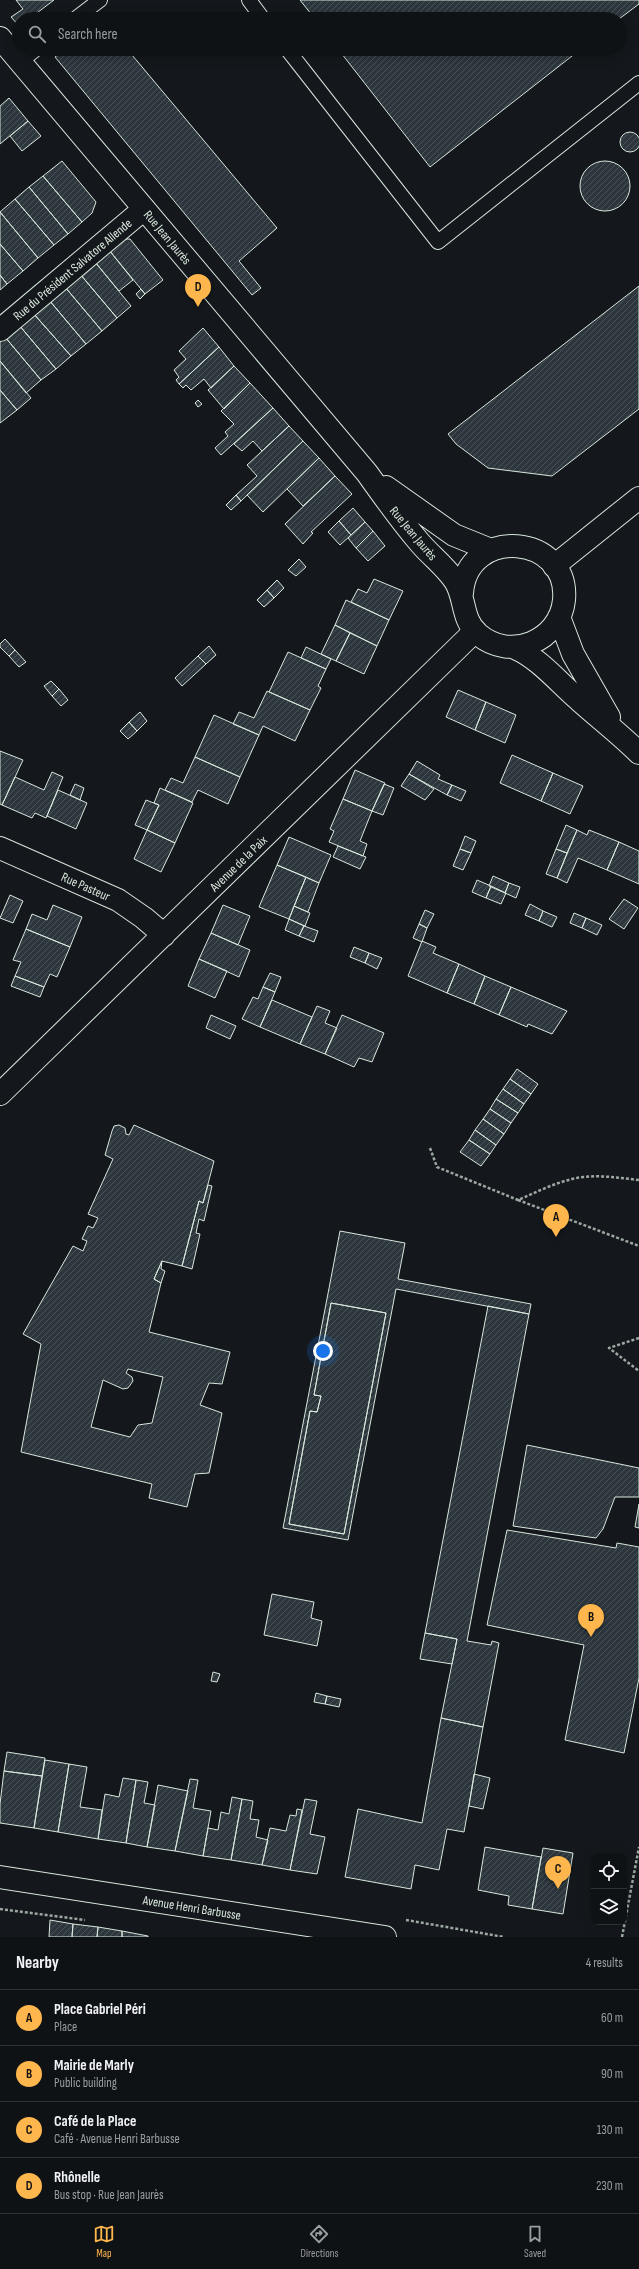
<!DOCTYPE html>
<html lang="en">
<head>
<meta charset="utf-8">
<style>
	:root { --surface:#0f1215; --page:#1d2022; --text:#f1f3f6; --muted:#9b9ea0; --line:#2f3234; --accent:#ffb74d }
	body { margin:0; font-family:"Sofia Sans Condensed",sans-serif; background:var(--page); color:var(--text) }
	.controls { position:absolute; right:12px; bottom:12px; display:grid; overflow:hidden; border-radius:8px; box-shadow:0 2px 10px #0003 }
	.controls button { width:36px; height:36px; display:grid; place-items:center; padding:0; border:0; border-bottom:1px solid var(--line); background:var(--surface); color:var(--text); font:20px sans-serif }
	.you { position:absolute; left:323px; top:1351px; width:14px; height:14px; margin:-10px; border:3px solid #fff; border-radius:50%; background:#1a73e8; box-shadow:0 0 0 6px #1a73e833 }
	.badge { display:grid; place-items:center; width:26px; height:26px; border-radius:50%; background:var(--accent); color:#111; font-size:13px; font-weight:700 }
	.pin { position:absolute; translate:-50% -33px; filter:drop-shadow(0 1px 2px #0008) }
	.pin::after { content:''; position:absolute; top:21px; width:14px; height:12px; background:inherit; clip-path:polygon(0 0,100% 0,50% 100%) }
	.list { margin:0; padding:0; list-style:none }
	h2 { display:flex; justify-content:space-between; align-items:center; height:52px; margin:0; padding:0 16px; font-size:17px }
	h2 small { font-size:13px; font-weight:400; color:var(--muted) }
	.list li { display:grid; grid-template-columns:26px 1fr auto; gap:12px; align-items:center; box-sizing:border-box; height:56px; padding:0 16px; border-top:1px solid var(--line) }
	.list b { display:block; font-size:15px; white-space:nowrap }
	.list p { margin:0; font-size:13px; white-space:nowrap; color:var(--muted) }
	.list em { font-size:13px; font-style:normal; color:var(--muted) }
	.icon { flex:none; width:22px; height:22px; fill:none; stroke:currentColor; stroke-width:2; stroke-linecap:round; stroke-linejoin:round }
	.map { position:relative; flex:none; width:639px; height:1937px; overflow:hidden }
	.search { position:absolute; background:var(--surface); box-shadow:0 2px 10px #0003; left:12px; right:12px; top:12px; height:44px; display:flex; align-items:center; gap:10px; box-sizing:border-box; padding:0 14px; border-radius:22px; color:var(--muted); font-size:15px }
	.sheet { height:276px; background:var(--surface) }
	nav { display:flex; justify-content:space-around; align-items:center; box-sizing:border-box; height:56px; border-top:1px solid var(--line); background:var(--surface); font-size:11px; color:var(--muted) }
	nav a { display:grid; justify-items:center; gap:2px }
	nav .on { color:var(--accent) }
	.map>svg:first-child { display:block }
</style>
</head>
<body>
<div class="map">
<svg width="639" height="1937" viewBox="0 0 639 1937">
	<defs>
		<pattern id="building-hatch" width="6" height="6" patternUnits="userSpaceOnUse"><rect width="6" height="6" fill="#2c363c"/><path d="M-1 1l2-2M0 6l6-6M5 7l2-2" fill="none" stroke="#4a5358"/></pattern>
	</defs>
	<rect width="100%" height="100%" fill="#14181c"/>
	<path fill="url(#building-hatch)" stroke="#d8e6dc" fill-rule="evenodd" d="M16,0H54L29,19H19V26L11,17L23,9Z
		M300,0H639V4L619,19H315Z
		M65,49H127L277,228L239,261L261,288L252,295L55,57Z
		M338,49H581L430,167Z
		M9,98L28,121L0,144V106Z
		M28,121L41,136L22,151L10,136Z
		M620 142a10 10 0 1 1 20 0a10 10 0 1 1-20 0Z
		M62,161L96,202L92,213L82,222L43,176Z
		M580 186a25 25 0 1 1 50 0a25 25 0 1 1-50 0Z
		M43,176L82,222L68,234L29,187Z
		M29,187L68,234L54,245L15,199Z
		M15,199L54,245L38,258L0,212Z
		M0,212L38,258L23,271L0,244Z
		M122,239H130L163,280L145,294L109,250Z
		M0,244L23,271L7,284L0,275Z
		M109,250L133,280L119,291L95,262Z
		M95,262L131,306L117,318L80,274Z
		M80,274L117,318L102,331L65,287Z
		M0,275L7,284L0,290Z
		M639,286V409L552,476L488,468L456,444L448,434Z
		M65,287L102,331L86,344L49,300Z
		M141,289L145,294L140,299L136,294Z
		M49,300L86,344L71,356L33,313Z
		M33,313L71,356L56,369L19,325Z
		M19,325L56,369L41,380L5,337Z
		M203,328L219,347L179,384L176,380L179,377L174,370L186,359L179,351Z
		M5,337L41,380L26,393L0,361V341Z
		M219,347L234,366L211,388L204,379L191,390L186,385L183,388L179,384Z
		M0,361L31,398L17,410L0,390Z
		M234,366L250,383L224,409L208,390Z
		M250,383L273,408L221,455L215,448L228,436L225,432L234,424L221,411Z
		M0,390L17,410L0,423Z
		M198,400L202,404L198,407L195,403Z
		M273,408L289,426L262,451L253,441L242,451L234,444Z
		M289,426L303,441L241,501L236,495L257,476L247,465Z
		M303,441L319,458L263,512L247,495Z
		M319,458L335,476L303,506L287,489Z
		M335,476L352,494L311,532L313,533L303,544L285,524Z
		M236,495L241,501L231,510L226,505Z
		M353,508L365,522L351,535L339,521Z
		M339,521L351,535L340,545L328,532Z
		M365,522L373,531L356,548L348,538Z
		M373,531L385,546L368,561L356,548Z
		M299,559L306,567L296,576L288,570Z
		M374,579L403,591L389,620L351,602L358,589L367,593Z
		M277,580L284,588L274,598L267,590Z
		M267,590L274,598L264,607L257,600Z
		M346,600L389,620L377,646L335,625Z
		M335,625L350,633L336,661L321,654Z
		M350,633L377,646L364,674L336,661Z
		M5,639L15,650L9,656L0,647V644Z
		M209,646L216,655L206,664L198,656Z
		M306,647L331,659L326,669L301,658Z
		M15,650L26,662L19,667L9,656Z
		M288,652L326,669L318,686L321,688L310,710L269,692Z
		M198,656L206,664L182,686L175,678Z
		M51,681L59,689L52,696L44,686Z
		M59,689L68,700L61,706L52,696Z
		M458,690L486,702L475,730L446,717Z
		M267,691L310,710L295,741L263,726L259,735L233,724L239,712L254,718Z
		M486,702L516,715L505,743L475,730Z
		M140,712L147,721L137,731L129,722Z
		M214,715L259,735L240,777L195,757Z
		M129,722L137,731L128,739L120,731Z
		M0,751L23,760L2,805L0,804Z
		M512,755L553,773L541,801L500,783Z
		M195,757L240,777L228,804L198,790L192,802L165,790L171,778L183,783Z
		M417,761L440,775L438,779L452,785L447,795L409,774Z
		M355,770L385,783L372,811L343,799Z
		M52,772L63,777L46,818L35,813L32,818L2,805L15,777L44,790Z
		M553,773L583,786L570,814L541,801Z
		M409,774L434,789L425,800L401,786Z
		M75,784L84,788L80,800L70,795Z
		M384,784L394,788L383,815L372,811Z
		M452,785L466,791L461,801L447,795Z
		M160,788L193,803L175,843L147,830L159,805L154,803Z
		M58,790L87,803L76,829L47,816Z
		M343,799L372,811L360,841L367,844L363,856L329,842L334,831L330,829Z
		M146,800L159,805L147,830L135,825Z
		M566,825L577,830L567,853L556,849Z
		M147,830L175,843L161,872L134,859Z
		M577,830L587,835L589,830L619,842L607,870L578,858L567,883L557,878Z
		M465,836L476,841L471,853L460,849Z
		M289,837L331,855L319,883L277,865Z
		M619,842L639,851V884L607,870Z
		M338,846L366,857L360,869L333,857Z
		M460,849L471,853L463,870L453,866Z
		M556,849L567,853L557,878L546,874Z
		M277,865L306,877L289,919L259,907Z
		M493,876L509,883L505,893L489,886Z
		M306,877L319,883L308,912L294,906Z
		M477,880L491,886L486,898L472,892Z
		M509,883L520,887L516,898L505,893Z
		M491,886L506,893L501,904L486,898Z
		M10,895L23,901L13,923L0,918Z
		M624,899L638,908L624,929L609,919Z
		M530,904L543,911L539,921L525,915Z
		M53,905L82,917L70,947L26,929L32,914L47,920Z
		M223,905L250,916L238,945L211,933Z
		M294,906L310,913L305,926L289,919Z
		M425,910L434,914L427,928L419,924Z
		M543,911L557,917L552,927L539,921Z
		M574,913L586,918L582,928L570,923Z
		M586,918L602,925L597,935L582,928Z
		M289,919L304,926L299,936L285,930Z
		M419,924L427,928L422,942L413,938Z
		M304,926L318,931L314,942L299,936Z
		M26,929L70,947L57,977L50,974L44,987L15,976L21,962L13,960Z
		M211,933L250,950L239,977L199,959Z
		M422,941L436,947L433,953L459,964L447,993L408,976Z
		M354,947L369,953L365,963L350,957Z
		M369,953L382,958L377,969L365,963Z
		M199,959L227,971L215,998L188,986Z
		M459,964L485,976L474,1004L447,993Z
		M270,973L281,977L275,992L263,987Z
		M15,976L44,987L40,997L11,986Z
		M485,976L511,987L499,1015L474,1004Z
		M263,987L275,992L260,1027L242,1019L253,997L258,999Z
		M511,987L567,1011L552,1034L528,1024L527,1027L499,1015Z
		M272,1000L312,1017L300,1044L260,1027Z
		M317,1006L330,1011L325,1023L337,1028L325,1054L300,1044Z
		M211,1015L236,1026L230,1039L206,1028Z
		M342,1015L384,1033L372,1062L359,1058L354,1067L325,1054Z
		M517,1069L538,1084L531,1094L510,1079Z
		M510,1079L531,1094L524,1104L503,1089Z
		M503,1089L524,1104L518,1113L496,1099Z
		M496,1099L518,1113L511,1123L490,1109Z
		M490,1109L511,1123L504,1134L483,1119Z
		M483,1119L504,1134L496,1145L475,1130Z
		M119,1125L125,1128L126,1134L129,1135L134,1125L214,1161L203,1203L199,1201L182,1266L162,1261L154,1279L161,1283L149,1332L230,1352L222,1384L209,1383L200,1405L222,1413L209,1473L195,1474L187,1507L149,1498L152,1484L21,1452L41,1344L23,1334L73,1246L83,1251L87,1241L82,1239L88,1226L93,1228L98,1218L88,1214L113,1159L105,1155L112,1131L114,1126ZM128,1369L163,1377L152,1423L138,1425L130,1437L91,1427L103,1380L123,1389L128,1388L133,1381L132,1377L126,1373Z
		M475,1130L496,1145L490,1154L469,1140Z
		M469,1140L490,1154L481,1166L460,1152Z
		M208,1185L212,1186L204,1221L199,1219L196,1233L200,1234L192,1269L182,1266L199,1201L203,1203Z
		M340,1231L405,1243L398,1279L531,1304L529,1314L396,1289L348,1540L283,1528ZM331,1303L386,1313L344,1534L289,1524L310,1411L317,1412L321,1396L314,1395Z
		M162,1261L161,1269L165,1271L161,1283L154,1279Z
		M331,1303L386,1313L344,1534L289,1524L310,1411L317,1412L321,1396L314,1395Z
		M488,1306L529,1314L467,1641L491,1645L492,1641L499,1643L483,1727L441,1718L457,1639L425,1633Z
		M527,1445L639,1468V1497H615L603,1529L596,1538L513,1526Z
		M639,1504V1528L635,1527Z
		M507,1530L616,1548L617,1543L639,1547V1678L624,1753L565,1740L584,1645L487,1625Z
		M272,1594L314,1602L311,1618L322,1621L317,1646L264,1635Z
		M425,1633L457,1639L452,1664L420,1659Z
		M213,1672L220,1674L217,1682L211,1681Z
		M316,1693L327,1696L325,1704L314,1702Z
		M327,1696L341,1699L339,1707L325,1704Z
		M441,1718L483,1727L464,1832L447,1829L439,1870L415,1865L411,1889L345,1877L358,1809L422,1823Z
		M7,1752L45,1758L42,1776L4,1771Z
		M45,1760L69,1764L58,1832L34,1828Z
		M69,1764L87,1767L80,1807L102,1810L98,1839L58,1832Z
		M4,1771L42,1776L34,1828L0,1823V1804Z
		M474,1774L490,1778L483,1809L469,1806Z
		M123,1778L136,1780L126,1843L98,1839L105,1794L119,1797Z
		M190,1779L198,1780L193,1808L211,1811L203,1856L175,1851Z
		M136,1780L148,1782L144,1803L155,1805L147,1847L126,1843Z
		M158,1785L188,1791L175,1851L147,1847Z
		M232,1797L242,1799L231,1860L203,1856L208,1828L218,1830L221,1812L229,1814Z
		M242,1799L253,1801L250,1819L259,1820L256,1837L268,1840L262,1865L231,1860Z
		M305,1799L317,1801L310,1834L325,1837L317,1874L290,1870Z
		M297,1809L302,1810L290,1870L262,1865L270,1828L286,1831L290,1815L296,1816Z
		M485,1847L541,1857L532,1909L508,1905L509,1896L478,1890Z
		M543,1848L573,1853L563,1914L532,1909Z
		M50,1920L73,1924L72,1937H49Z
		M73,1924L98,1927L97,1937H72Z
		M98,1927L122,1931V1937H97Z
		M122,1931L148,1936V1937H122Z"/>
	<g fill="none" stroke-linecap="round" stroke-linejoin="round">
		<g stroke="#d8e6dc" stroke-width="16">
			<path id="lane" d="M249,0L263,19
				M75,19L100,0
				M287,49L438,242L639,83
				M20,62L36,49"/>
		</g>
		<g stroke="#d8e6dc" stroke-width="24">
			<path id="street" d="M0,330L144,209
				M554,566L639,498
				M0,848L118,900L144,918L164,935
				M0,1094L475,631"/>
		</g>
		<g stroke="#d8e6dc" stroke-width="24">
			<path id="secondary" d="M0,38L367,473C384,497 401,521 420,543C431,556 445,566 455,581C466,598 461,619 478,634C510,662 560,641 564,600C570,534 467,525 462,593
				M386,487L454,535L491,550
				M559,617L573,654L609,717
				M515,648C540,659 558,682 579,700C599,718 620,734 639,753
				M0,1877L385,1937"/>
		</g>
		<path stroke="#9da8a2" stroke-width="2.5" stroke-dasharray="3 2" stroke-linecap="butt" d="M430,1148L437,1167L518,1200C539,1191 560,1180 583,1177C602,1175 620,1178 639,1180
			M518,1200L639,1246
			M639,1338L609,1348L639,1371
			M0,1909L85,1920
			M406,1920L504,1937
			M622,1937L639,1847"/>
		<use href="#lane" stroke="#14181c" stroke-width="14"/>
		<use href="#street" stroke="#14181c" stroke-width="22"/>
		<use href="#secondary" stroke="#14181c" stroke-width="22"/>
	</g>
	<g text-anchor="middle" stroke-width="3" stroke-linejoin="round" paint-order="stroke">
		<g font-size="13" fill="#d8e6dc" stroke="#14181c">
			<text transform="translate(168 237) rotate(50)" y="5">Rue Jean Jaurès</text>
			<text transform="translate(72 269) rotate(-40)" y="5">Rue du Président Salvatore Allende</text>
			<text transform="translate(414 533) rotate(50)" y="5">Rue Jean Jaurès</text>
			<text transform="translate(238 863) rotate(-44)" y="5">Avenue de la Paix</text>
			<text transform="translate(86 886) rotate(24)" y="5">Rue Pasteur</text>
			<text transform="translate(192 1907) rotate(9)" y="5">Avenue Henri Barbusse</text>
		</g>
	</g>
</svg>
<div class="controls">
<button><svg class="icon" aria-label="locate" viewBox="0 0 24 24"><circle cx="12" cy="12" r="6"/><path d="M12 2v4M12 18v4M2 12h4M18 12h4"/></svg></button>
<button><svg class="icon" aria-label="layers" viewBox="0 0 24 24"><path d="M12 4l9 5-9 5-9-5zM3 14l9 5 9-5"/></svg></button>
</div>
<div class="you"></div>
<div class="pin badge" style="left:556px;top:1237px">A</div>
<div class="pin badge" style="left:591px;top:1637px">B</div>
<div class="pin badge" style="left:558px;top:1889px">C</div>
<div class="pin badge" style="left:198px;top:307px">D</div>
<div class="search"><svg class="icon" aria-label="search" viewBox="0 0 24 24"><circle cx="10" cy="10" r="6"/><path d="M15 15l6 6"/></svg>Search here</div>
</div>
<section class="sheet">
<h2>Nearby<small>4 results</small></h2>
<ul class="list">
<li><span class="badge">A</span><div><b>Place Gabriel Péri</b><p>Place</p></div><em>60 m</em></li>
<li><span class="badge">B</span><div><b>Mairie de Marly</b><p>Public building</p></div><em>90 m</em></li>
<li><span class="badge">C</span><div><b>Café de la Place</b><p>Café · Avenue Henri Barbusse</p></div><em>130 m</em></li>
<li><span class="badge">D</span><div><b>Rhônelle</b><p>Bus stop · Rue Jean Jaurès</p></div><em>230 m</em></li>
</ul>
</section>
<nav>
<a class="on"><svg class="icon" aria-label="map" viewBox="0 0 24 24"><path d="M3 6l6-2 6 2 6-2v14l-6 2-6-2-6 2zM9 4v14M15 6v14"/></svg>Map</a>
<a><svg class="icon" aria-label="directions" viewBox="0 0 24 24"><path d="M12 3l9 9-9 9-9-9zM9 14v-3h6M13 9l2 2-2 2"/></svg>Directions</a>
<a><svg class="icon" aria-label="saved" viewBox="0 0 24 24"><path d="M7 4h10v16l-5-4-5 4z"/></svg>Saved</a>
</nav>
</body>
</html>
